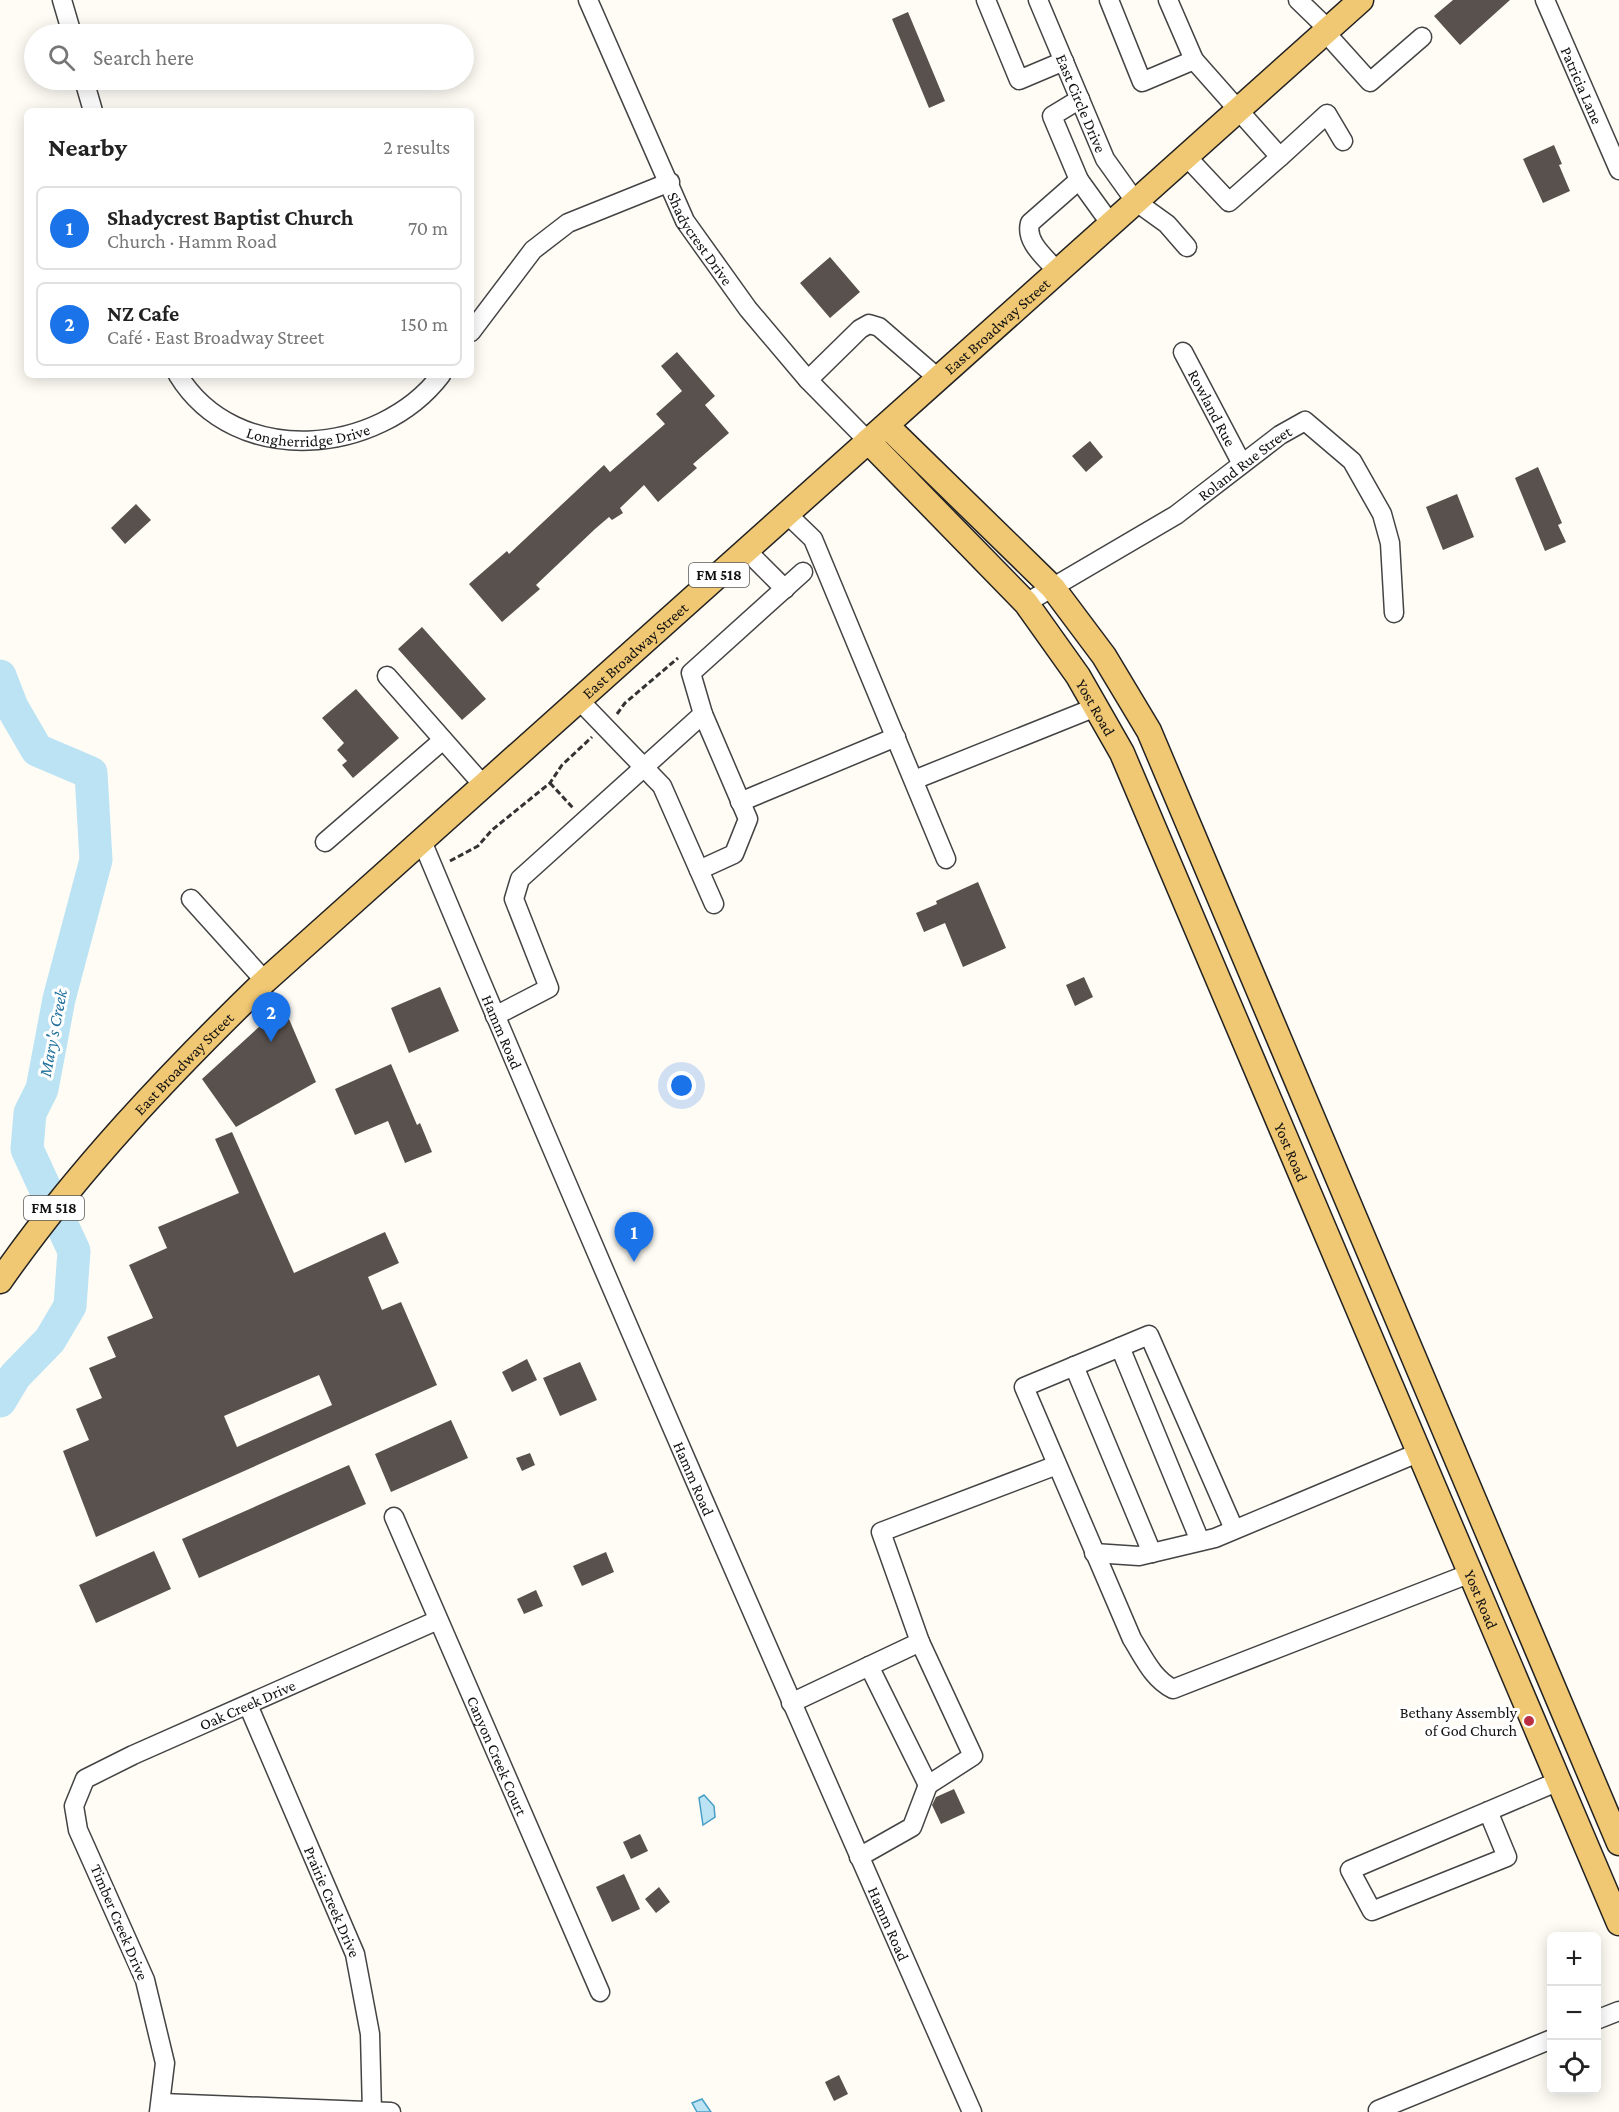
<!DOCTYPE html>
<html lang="en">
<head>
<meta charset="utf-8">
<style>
	:root { --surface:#fff; --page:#f2f2f2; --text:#222; --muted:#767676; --line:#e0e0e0; --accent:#1a73e8 }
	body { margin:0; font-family:"Crimson Pro",serif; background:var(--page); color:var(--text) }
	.controls { position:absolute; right:18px; bottom:18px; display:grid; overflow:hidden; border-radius:9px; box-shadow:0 3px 15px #0003 }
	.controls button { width:54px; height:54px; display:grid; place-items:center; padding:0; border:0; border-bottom:2px solid var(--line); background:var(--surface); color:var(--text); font:30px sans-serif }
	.you { position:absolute; left:682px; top:1086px; width:21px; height:21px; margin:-15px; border:4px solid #fff; border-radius:50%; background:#1a73e8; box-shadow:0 0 0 9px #1a73e833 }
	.badge { display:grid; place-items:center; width:39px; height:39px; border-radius:50%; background:var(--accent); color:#fff; font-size:20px; font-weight:700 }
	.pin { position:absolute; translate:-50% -50px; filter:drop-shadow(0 2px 3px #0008) }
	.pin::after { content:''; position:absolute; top:32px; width:21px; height:18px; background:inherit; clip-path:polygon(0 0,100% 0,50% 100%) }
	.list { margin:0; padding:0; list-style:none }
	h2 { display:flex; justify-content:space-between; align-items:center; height:78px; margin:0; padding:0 24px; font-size:26px }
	h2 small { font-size:20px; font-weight:400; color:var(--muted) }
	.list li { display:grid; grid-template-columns:39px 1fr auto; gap:18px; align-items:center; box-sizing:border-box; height:84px; margin:0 12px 12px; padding:0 12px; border:2px solid var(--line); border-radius:9px }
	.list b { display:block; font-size:22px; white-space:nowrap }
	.list p { margin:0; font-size:20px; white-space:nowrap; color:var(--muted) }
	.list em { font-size:20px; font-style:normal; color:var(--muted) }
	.icon { flex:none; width:33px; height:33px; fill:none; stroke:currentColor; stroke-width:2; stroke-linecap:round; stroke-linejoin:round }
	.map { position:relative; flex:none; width:1619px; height:2112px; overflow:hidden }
	.search { position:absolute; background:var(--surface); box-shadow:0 3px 15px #0003; left:24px; top:24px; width:450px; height:66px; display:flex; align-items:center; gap:15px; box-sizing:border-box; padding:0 21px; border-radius:33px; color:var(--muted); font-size:22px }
	.panel { position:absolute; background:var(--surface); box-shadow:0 3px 15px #0003; left:24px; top:108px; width:450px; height:270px; border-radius:9px }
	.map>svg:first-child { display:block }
</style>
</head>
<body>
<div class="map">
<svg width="1619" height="2112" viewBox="0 0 1619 2112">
	<rect width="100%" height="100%" fill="#fefcf5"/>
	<path fill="#bce3f3" stroke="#479ec6" stroke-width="1.5" d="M704,1795L714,1806L715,1817L703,1825L699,1798Z
		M702,2099L711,2112H697L692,2103Z"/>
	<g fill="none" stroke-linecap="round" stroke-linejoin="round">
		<path stroke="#bce3f3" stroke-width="33" d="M0,676L12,707L37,750L91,773L96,860L59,999L42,1089L30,1113L27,1149L74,1251L70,1306L50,1340L15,1376L0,1401"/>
	</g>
	<path fill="#59514d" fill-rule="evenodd" d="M1453,0H1510L1460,45L1434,16Z
		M908,12L945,101L929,108L892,19Z
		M1554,145L1562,164L1559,165L1570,191L1543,203L1523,159Z
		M830,257L860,292L830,318L800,283Z
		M677,352L715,396L705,405L729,433L693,464L697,468L658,502L644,485L620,508L623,513L612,520L609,517L595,529L536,585L540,589L502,622L469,584L507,551L509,554L604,465L610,472L665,424L656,414L682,391L661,366Z
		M1090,441L1103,457L1086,472L1072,456Z
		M1538,467L1562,523L1558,525L1566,542L1545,551L1515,478Z
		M1457,494L1474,537L1443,550L1426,507Z
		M136,504L151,520L125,544L111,528Z
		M422,627L486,699L462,720L398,649Z
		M356,689L399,738L353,778L342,765L347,761L337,750L344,743L322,718Z
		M978,882L1006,948L963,967L945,923L924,932L916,913L937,904L936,901Z
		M1084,977L1093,997L1075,1006L1066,985Z
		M440,987L459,1031L409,1053L391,1008Z
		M283,1005L316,1082L236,1127L202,1079Z
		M391,1064L417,1125L420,1123L432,1152L405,1163L388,1121L355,1135L335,1089Z
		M232,1132L294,1273L385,1232L399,1263L368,1277L382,1310L401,1302L437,1385L96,1537L63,1451L89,1440L76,1409L102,1398L89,1368L116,1357L107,1337L153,1318L129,1265L167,1248L158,1227L239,1193L215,1139ZM319,1375L332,1405L237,1447L224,1416Z
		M527,1359L537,1380L512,1392L502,1372Z
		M580,1362L597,1400L560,1416L543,1378Z
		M451,1420L468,1458L391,1492L375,1454Z
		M530,1453L535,1465L522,1471L516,1458Z
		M349,1465L366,1504L199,1578L182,1539Z
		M154,1551L171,1589L96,1623L79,1585Z
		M606,1552L614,1572L582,1586L573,1566Z
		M536,1590L543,1606L524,1614L517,1599Z
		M954,1789L965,1813L941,1824L932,1805L936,1797Z
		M640,1834L648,1851L631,1859L623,1842Z
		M624,1874L640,1909L612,1922L596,1887Z
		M659,1887L670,1902L656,1913L645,1899Z
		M839,2075L848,2094L834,2101L825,2082Z"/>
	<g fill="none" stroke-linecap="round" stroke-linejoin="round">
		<g stroke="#444" stroke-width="21">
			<g id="minor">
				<path d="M62,0L72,34"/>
				<path id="s1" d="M588,0L685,221L748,309L808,380L868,441"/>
				<path d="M986,0L1019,80L1064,61"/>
				<path id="s2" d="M1038,0L1105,159L1135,201L1167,224L1187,247"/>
				<path d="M1109,0L1142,82L1194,60L1280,157L1327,114L1343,141"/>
				<path d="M1168,0L1194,60"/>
				<path d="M1298,0L1328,29"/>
				<path id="s3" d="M1545,0L1619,170"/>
				<path d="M1325,32L1370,82L1422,37"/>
				<path d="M84,80L93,111"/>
				<path d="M1080,99L1052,116L1079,180L1110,223"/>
				<path d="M1185,155L1229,202L1280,157"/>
				<path d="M1057,271C1045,257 1025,242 1030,223L1079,180"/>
				<path d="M471,332L533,250L568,223L670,182"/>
				<path id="s4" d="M1183,352L1242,464"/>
				<path id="s5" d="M178,375C236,469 379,456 441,375"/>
				<path d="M808,380L860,329L869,324L879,327L939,379"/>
				<path d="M787,514L813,539L946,859"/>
				<path d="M746,550L785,589"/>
				<path id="s6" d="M1026,603L1176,515L1280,435L1305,421L1352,461L1382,514L1390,543L1394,613"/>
				<path d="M387,676L484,786"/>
				<path d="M579,700L662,786L714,904"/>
				<path d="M914,780L1096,707"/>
				<path d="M740,802L896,737"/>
				<path id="s7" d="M422,841C600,1267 786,1690 972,2112"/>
				<path d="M325,842L443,740"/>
				<path d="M699,870L734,854L748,819L703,714L691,673L803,572"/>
				<path d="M191,899L265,981"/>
				<path d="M495,1016L549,988L514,899L520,879L703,714"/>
				<path d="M1120,1347L1200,1541"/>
				<path d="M1074,1366L1152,1553"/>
				<path id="s8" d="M394,1517L600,1992"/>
				<path d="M1234,1529L1149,1335L1024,1387L1132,1639C1144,1658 1153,1679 1173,1689L1471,1573"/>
				<path d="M1094,1553L1139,1556L1215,1538L1420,1452"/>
				<path d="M869,1666L928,1785L973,1756L920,1642"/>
				<path d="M791,1703L920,1642L881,1532L1057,1465"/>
				<path id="s9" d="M248,1705L355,1954L370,2034L372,2112"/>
				<path d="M1488,1811L1507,1857L1372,1911L1350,1870L1559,1781"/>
				<path d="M859,1857L912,1827L928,1785"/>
				<path d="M1596,2020L1619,2011"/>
				<path d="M162,2103L391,2112"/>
				<path d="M1378,2110L1552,2039"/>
				<path id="s10" d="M159,2112L165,2063L145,1980L78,1830L74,1806L85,1779L133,1755L438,1620"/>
			</g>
		</g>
		<g stroke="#222" stroke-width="27">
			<g id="major">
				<path d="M887,426L1053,588L1104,656L1149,731L1619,1843"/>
				<path id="s11" d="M868,441L1026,603L1078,676L1122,753L1619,1923"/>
				<path id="s12" d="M0,1281C77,1171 169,1074 265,981L1361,0"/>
			</g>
		</g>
		<path stroke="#333" stroke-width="3" stroke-dasharray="6 3" stroke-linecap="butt" d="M617,714L625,703L678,658
			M550,783L573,808
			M450,861L478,846L492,830L550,783L562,765L592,737"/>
		<use href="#minor" stroke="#fff" stroke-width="18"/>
		<use href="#major" stroke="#f0c773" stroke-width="24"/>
	</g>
	<circle fill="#ba3042" stroke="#fff" stroke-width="2" cx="1529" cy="1721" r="6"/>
	<g text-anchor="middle" stroke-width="6" stroke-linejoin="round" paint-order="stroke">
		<g fill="#fff" stroke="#585858" stroke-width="1.5">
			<rect x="689" y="563" width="60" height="24" rx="4.5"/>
			<rect x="24" y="1196" width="60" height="24" rx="4.5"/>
		</g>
		<g font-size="15" font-weight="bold" fill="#111">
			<text x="719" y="580">FM 518</text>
			<text x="54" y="1213">FM 518</text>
		</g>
		<g font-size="16" fill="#111" stroke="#fff">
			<text dy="6" stroke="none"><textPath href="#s3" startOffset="93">Patricia Lane</textPath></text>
			<text dy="6" stroke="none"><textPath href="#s2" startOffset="112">East Circle Drive</textPath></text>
			<text dy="6" stroke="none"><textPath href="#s1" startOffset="264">Shadycrest Drive</textPath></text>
			<text dy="6" stroke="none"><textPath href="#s12" startOffset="1383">East Broadway Street</textPath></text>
			<text dy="6" stroke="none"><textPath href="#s4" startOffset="63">Rowland Rue</textPath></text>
			<text dy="6" stroke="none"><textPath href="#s5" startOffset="153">Longherridge Drive</textPath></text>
			<text dy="6" stroke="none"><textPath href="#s6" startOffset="260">Roland Rue Street</textPath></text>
			<text dy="6" stroke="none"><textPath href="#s12" startOffset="897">East Broadway Street</textPath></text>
			<text dy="6" stroke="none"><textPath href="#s11" startOffset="352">Yost Road</textPath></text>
			<text dy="6" stroke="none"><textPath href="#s7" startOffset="207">Hamm Road</textPath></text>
			<text dy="6" stroke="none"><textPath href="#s12" startOffset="285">East Broadway Street</textPath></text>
			<text dy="6" stroke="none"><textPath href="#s11" startOffset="838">Yost Road</textPath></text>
			<text dy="6" stroke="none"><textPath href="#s7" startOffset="693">Hamm Road</textPath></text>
			<text dy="6" stroke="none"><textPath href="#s11" startOffset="1324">Yost Road</textPath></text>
			<text dy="6" stroke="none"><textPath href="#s10" startOffset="531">Oak Creek Drive</textPath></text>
			<text dy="6" stroke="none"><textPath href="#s8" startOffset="260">Canyon Creek Court</textPath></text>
			<text dy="6" stroke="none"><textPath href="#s9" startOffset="214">Prairie Creek Drive</textPath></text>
			<text transform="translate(120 1922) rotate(67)" y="6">Timber Creek Drive</text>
			<text dy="6" stroke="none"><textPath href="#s7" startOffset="1179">Hamm Road</textPath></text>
		</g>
		<g font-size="16" fill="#111" stroke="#fff" text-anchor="end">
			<text x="1517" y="1718">Bethany Assembly<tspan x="1517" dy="18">of God Church</tspan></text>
		</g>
		<g font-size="18" font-style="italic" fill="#20719c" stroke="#fff">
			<text transform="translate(53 1033) rotate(-79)" y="6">Mary's Creek</text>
		</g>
	</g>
</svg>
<div class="controls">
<button>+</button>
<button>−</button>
<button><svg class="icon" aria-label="locate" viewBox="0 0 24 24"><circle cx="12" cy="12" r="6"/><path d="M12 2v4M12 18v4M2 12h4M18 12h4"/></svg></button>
</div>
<div class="you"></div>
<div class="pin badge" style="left:634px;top:1262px">1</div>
<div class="pin badge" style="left:271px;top:1042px">2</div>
<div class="search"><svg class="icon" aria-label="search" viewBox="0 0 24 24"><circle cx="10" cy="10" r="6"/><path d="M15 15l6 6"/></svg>Search here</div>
<section class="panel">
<h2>Nearby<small>2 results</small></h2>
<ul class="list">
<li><span class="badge">1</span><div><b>Shadycrest Baptist Church</b><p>Church · Hamm Road</p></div><em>70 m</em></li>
<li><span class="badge">2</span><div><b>NZ Cafe</b><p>Café · East Broadway Street</p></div><em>150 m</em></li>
</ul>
</section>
</div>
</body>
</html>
